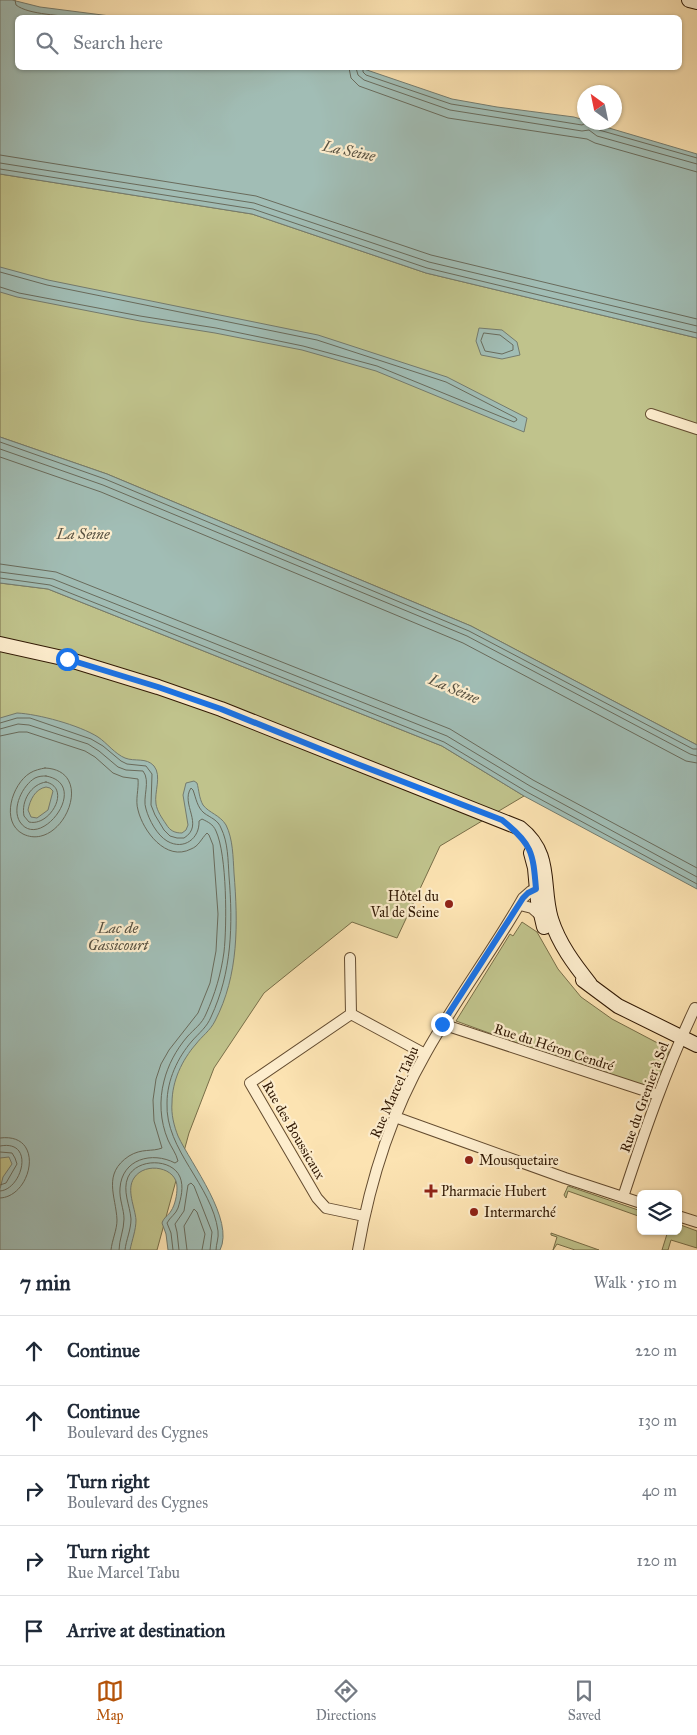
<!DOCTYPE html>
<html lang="en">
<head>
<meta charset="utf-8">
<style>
	:root { --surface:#fff; --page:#f6f6f7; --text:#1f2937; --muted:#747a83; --line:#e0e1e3; --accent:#b45309 }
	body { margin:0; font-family:"IM FELL Great Primer",serif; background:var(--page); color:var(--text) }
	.controls { position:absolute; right:15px; bottom:15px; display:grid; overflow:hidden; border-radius:8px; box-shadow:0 1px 4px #0004 }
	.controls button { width:45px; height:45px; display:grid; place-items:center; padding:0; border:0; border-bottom:1px solid var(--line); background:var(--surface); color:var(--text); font:25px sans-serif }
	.compass { position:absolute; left:577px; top:85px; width:45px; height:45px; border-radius:50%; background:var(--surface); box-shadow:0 1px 4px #0004; rotate:327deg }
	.stop { position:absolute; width:15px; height:15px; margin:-11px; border:4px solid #1a73e8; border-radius:50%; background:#fff }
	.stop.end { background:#1a73e8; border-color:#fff; box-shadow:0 1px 5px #0008 }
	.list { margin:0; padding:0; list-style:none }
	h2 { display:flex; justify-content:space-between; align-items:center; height:65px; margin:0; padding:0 20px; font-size:21px }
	h2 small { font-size:16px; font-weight:400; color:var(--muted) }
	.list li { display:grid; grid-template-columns:32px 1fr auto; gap:15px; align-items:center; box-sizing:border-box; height:70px; padding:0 20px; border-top:1px solid var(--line) }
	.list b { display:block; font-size:19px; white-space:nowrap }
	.list p { margin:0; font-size:16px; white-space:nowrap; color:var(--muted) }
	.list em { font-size:16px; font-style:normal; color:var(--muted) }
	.icon { flex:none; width:28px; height:28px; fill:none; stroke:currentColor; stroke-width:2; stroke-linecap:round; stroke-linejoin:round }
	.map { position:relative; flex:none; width:697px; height:1250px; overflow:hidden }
	.search { position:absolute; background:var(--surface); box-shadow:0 1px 4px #0004; left:15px; right:15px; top:15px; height:55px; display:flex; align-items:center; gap:12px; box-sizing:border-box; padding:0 18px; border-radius:8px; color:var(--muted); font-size:19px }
	.sheet { height:415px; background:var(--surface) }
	nav { display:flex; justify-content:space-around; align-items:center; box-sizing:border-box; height:70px; border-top:1px solid var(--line); background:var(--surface); font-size:14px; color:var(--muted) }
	nav a { display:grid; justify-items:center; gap:2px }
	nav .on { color:var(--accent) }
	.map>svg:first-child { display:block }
</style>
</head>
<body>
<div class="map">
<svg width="697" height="1250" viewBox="0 0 697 1250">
	<rect width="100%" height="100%" fill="#fce3b2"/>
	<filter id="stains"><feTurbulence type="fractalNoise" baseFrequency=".004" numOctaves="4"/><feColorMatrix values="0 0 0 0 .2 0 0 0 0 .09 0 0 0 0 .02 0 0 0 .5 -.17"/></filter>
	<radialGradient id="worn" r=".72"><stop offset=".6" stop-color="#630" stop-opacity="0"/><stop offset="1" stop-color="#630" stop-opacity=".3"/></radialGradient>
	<path fill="#c0c38c" stroke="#786e48" d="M0,174L252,214L426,273L697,338V745L471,626L107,474L0,437Z
		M0,583L48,589L442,746L524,796L440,846L397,938L352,922L264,993L214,1068L189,1133L157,1250H0Z
		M522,922L537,932L558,969L581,997L612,1019L669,1049L667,1061L655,1093L456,1021L510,934L513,936Z
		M568,1186L641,1211V1217L568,1191L566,1198L564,1195Z
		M678,1224L697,1231V1248L671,1240L668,1250H662L667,1234L662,1231H678Z
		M551,1233L599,1250H575L557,1244L553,1250L557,1237L551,1235Z"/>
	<path fill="#a1bdb5" stroke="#747b6e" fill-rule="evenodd" d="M0,0H12L40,7L118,17L18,18V68H361L452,99L497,107L574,117L584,120V122L592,123L697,154V338L426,273L252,214L0,174Z
		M0,267L48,280L318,335L447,377L527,418L524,432L376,371L302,350L215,333L140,321L17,297L0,292Z
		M479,328L502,330L517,342L520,355L502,359L481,355L476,341Z
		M0,437L107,474L471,626L697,745V889L524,796L442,746L48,589L0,583Z
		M17,713C38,714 79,725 98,737C107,743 115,754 125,758C135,762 146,757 154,766C162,776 154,792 156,804C157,811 162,818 166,824C170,831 175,833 182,833L186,830L188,825L183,795L186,783L194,781L197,783C199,790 199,798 203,805C209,813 220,815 226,825C233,839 233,857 234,873C238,923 239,975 215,1021C210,1031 202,1036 196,1044C182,1060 172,1081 172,1103C171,1114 174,1126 178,1136C191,1164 235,1220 220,1250H168L166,1234L162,1223C164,1217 168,1216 171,1211C175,1205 177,1195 177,1188C178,1167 145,1161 134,1178C126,1190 135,1207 136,1220C136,1230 132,1240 130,1250H0V1189L3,1177L12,1164L9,1157L0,1158V718ZM46,787L50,788L53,791L48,810L37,818L31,817L28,810C30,800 35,789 46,787Z"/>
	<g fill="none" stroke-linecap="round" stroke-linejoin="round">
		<path stroke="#696b5c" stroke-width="1" d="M15,0L16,5C29,15 62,15 79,18
			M349,68L351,78L359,86L448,118L587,139L595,143L697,172
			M356,68L358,75L364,80L450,110L582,131L589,130L597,136L697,164
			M363,68V72L366,75L451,104L582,125L588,122
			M594,122L595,127L599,130L697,158
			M0,155L256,196L431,255L697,319
			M0,163L254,203L429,262L697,326
			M0,169L253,209L427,268L697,333
			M0,272L47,285L317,340L446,382L516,418L517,420L514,422L377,366L303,346L216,328L140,316L19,293L0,287
			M484,333L500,335L513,345V350L502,354L485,351L481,341Z
			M0,442L105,479L469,631L693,749H697
			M0,449L103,485L467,636L690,754L697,756
			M0,457L101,492L463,643L686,761L697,763
			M0,564L56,572L450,729L533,780L697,868
			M0,572L53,579L447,736L530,786L697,877
			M0,578L50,585L444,742L527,792L697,884
			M0,723L17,718H30L91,739L103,746L121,761L127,764L146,766L152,774L151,805L155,815L164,830L170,836L177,838H184C205,825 180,804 191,788L193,790C196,798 197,807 204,813C211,818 218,820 221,828C228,842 228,860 229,876C233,925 232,972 211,1017C207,1027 199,1033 192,1041C178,1057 167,1080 167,1103C165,1150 212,1185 218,1231C219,1238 216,1244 216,1250
			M0,729L18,724L29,725L88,744L99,751L118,767L126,770L143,771C151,781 142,798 146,809C149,820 157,835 167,841C184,851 200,838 199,821L202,819C208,822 213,824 216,831C227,855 227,925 224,952C221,974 215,994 206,1014C202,1024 194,1029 187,1037C176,1050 168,1065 164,1081C159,1100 160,1121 168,1140C171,1147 176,1153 178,1161L175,1163C152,1151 122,1159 120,1188C119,1199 124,1209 124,1219C124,1230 119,1240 119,1250
			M0,736L19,732H27L85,751L95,757L113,773L123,777L138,779C139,789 135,800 138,810C143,831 166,862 191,849C199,846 201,839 207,833L209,835L213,845L218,914L216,951L210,983L198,1013L169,1050L161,1064L156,1079L153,1100L154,1121L162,1148C152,1152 142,1148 129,1156C102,1174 116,1196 117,1220C117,1230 112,1240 111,1250
			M45,768C98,770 62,853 23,834C0,822 12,784 30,773C35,770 40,769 45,768Z
			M46,776C92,784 40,852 20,822C11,808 23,785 35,778C39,776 43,776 46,776Z
			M46,782C72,788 50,827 29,822L24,816C21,801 31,784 46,782Z
			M0,1138C46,1132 32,1197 0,1198
			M0,1146C36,1139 22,1190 0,1191
			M0,1152L12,1153L15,1158L17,1164L6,1183L0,1185
			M125,1250C126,1240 131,1230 131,1219C130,1205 122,1191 128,1177C137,1158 172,1158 180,1177C184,1187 181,1198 178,1208C176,1214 170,1217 167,1223L171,1233L173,1250
			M179,1250L177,1232L175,1224L184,1211L188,1185L191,1183L194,1186L212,1232L210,1250
			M187,1250L184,1226L194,1209L197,1212L205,1234L202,1250"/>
		<g stroke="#644c30" stroke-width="12">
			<path id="street" d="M651,414L697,429
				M520,905L532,908L541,916
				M350,958L351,1014
				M442,1024L658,1095
				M395,1117L565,1178L641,1203
				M623,1197C644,1133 666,1069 695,1008
				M364,1216L326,1208L317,1198L250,1083L351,1014L425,1054
				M678,1216L697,1222
				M358,1250C370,1181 391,1114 426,1053C456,999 493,951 523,898L531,891L541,888"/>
		</g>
		<g stroke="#311904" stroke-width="16">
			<path id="secondary" d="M689,0L697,2
				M0,644L67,659L158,687L221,709L520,828C553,854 541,885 551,919C559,944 574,964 590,984
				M531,853L535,868L538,901L544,927
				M583,980L618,1006L697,1045"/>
		</g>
		<use href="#street" stroke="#fdedcd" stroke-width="10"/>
		<use href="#secondary" stroke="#fdedcd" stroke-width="14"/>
	</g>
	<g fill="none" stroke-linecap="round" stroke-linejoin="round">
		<path stroke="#1a73e8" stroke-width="6" d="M67,659L158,687L221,709L357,764L502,820C532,844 533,852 536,889L528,893L523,898L442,1024"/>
	</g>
	<g fill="#8f2418" stroke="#fdedcd" stroke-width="2">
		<circle cx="449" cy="904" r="5"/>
		<circle cx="469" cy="1160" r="5"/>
		<path d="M428.5 1183.5h5v5h5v5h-5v5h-5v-5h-5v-5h5z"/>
		<circle cx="474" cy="1212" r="5"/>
	</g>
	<g text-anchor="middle" stroke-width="4.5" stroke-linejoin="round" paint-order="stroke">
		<g font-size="14" fill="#311904" stroke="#fdedcd" text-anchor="start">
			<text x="439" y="901" text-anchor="end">Hôtel du<tspan x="439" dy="16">Val de Seine</tspan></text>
			<text x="479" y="1165">Mousquetaire</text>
			<text x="441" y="1196">Pharmacie Hubert</text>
			<text x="484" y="1217">Intermarché</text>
		</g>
		<g font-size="14" fill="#311904" stroke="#fdedcd">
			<text transform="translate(554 1047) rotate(18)" y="5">Rue du Héron Cendré</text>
			<text transform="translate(394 1092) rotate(-66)" y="5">Rue Marcel Tabu</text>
			<text transform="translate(644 1097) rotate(-70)" y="5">Rue du Grenier à Sel</text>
			<text transform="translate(294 1130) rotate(60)" y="5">Rue des Boussicaux</text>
		</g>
		<g font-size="15" font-style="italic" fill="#585242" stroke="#fdedcd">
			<text transform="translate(349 151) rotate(12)" y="5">La Seine</text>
			<text x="83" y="539">La Seine</text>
			<text transform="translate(454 689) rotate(23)" y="5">La Seine</text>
			<text x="118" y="933">Lac de<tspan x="118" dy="17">Gassicourt</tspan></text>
		</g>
	</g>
	<rect width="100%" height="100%" filter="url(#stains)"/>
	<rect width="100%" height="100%" fill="url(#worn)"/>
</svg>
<div class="controls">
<button><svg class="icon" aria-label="layers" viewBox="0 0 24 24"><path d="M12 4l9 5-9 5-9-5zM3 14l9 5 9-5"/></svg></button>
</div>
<svg class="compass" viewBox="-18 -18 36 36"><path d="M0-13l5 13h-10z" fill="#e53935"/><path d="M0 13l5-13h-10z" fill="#747a83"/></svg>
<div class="stop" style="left:67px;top:659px"></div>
<div class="stop end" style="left:442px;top:1024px"></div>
<div class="search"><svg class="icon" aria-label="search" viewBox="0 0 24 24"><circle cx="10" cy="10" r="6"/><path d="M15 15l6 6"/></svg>Search here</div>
</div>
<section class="sheet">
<h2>7 min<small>Walk · 510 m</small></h2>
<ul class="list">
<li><svg class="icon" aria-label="ahead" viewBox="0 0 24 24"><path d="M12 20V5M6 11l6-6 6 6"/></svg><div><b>Continue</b></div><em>220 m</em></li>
<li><svg class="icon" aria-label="ahead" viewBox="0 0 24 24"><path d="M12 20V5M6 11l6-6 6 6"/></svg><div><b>Continue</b><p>Boulevard des Cygnes</p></div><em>130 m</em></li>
<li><svg class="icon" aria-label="right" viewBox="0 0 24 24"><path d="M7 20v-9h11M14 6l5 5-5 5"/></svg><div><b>Turn right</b><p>Boulevard des Cygnes</p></div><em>40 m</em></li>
<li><svg class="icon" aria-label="right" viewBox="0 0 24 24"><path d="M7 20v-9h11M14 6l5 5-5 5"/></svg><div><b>Turn right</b><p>Rue Marcel Tabu</p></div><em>120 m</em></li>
<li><svg class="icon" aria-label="arrive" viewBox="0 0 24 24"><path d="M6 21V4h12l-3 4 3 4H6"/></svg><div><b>Arrive at destination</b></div></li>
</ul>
</section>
<nav>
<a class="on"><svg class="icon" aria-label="map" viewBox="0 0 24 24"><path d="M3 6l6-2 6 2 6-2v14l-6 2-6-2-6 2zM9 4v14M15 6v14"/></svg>Map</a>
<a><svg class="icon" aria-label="directions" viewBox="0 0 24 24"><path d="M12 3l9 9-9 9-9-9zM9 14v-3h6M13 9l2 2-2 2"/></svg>Directions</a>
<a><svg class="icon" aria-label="saved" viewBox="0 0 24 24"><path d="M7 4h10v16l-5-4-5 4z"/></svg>Saved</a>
</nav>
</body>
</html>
